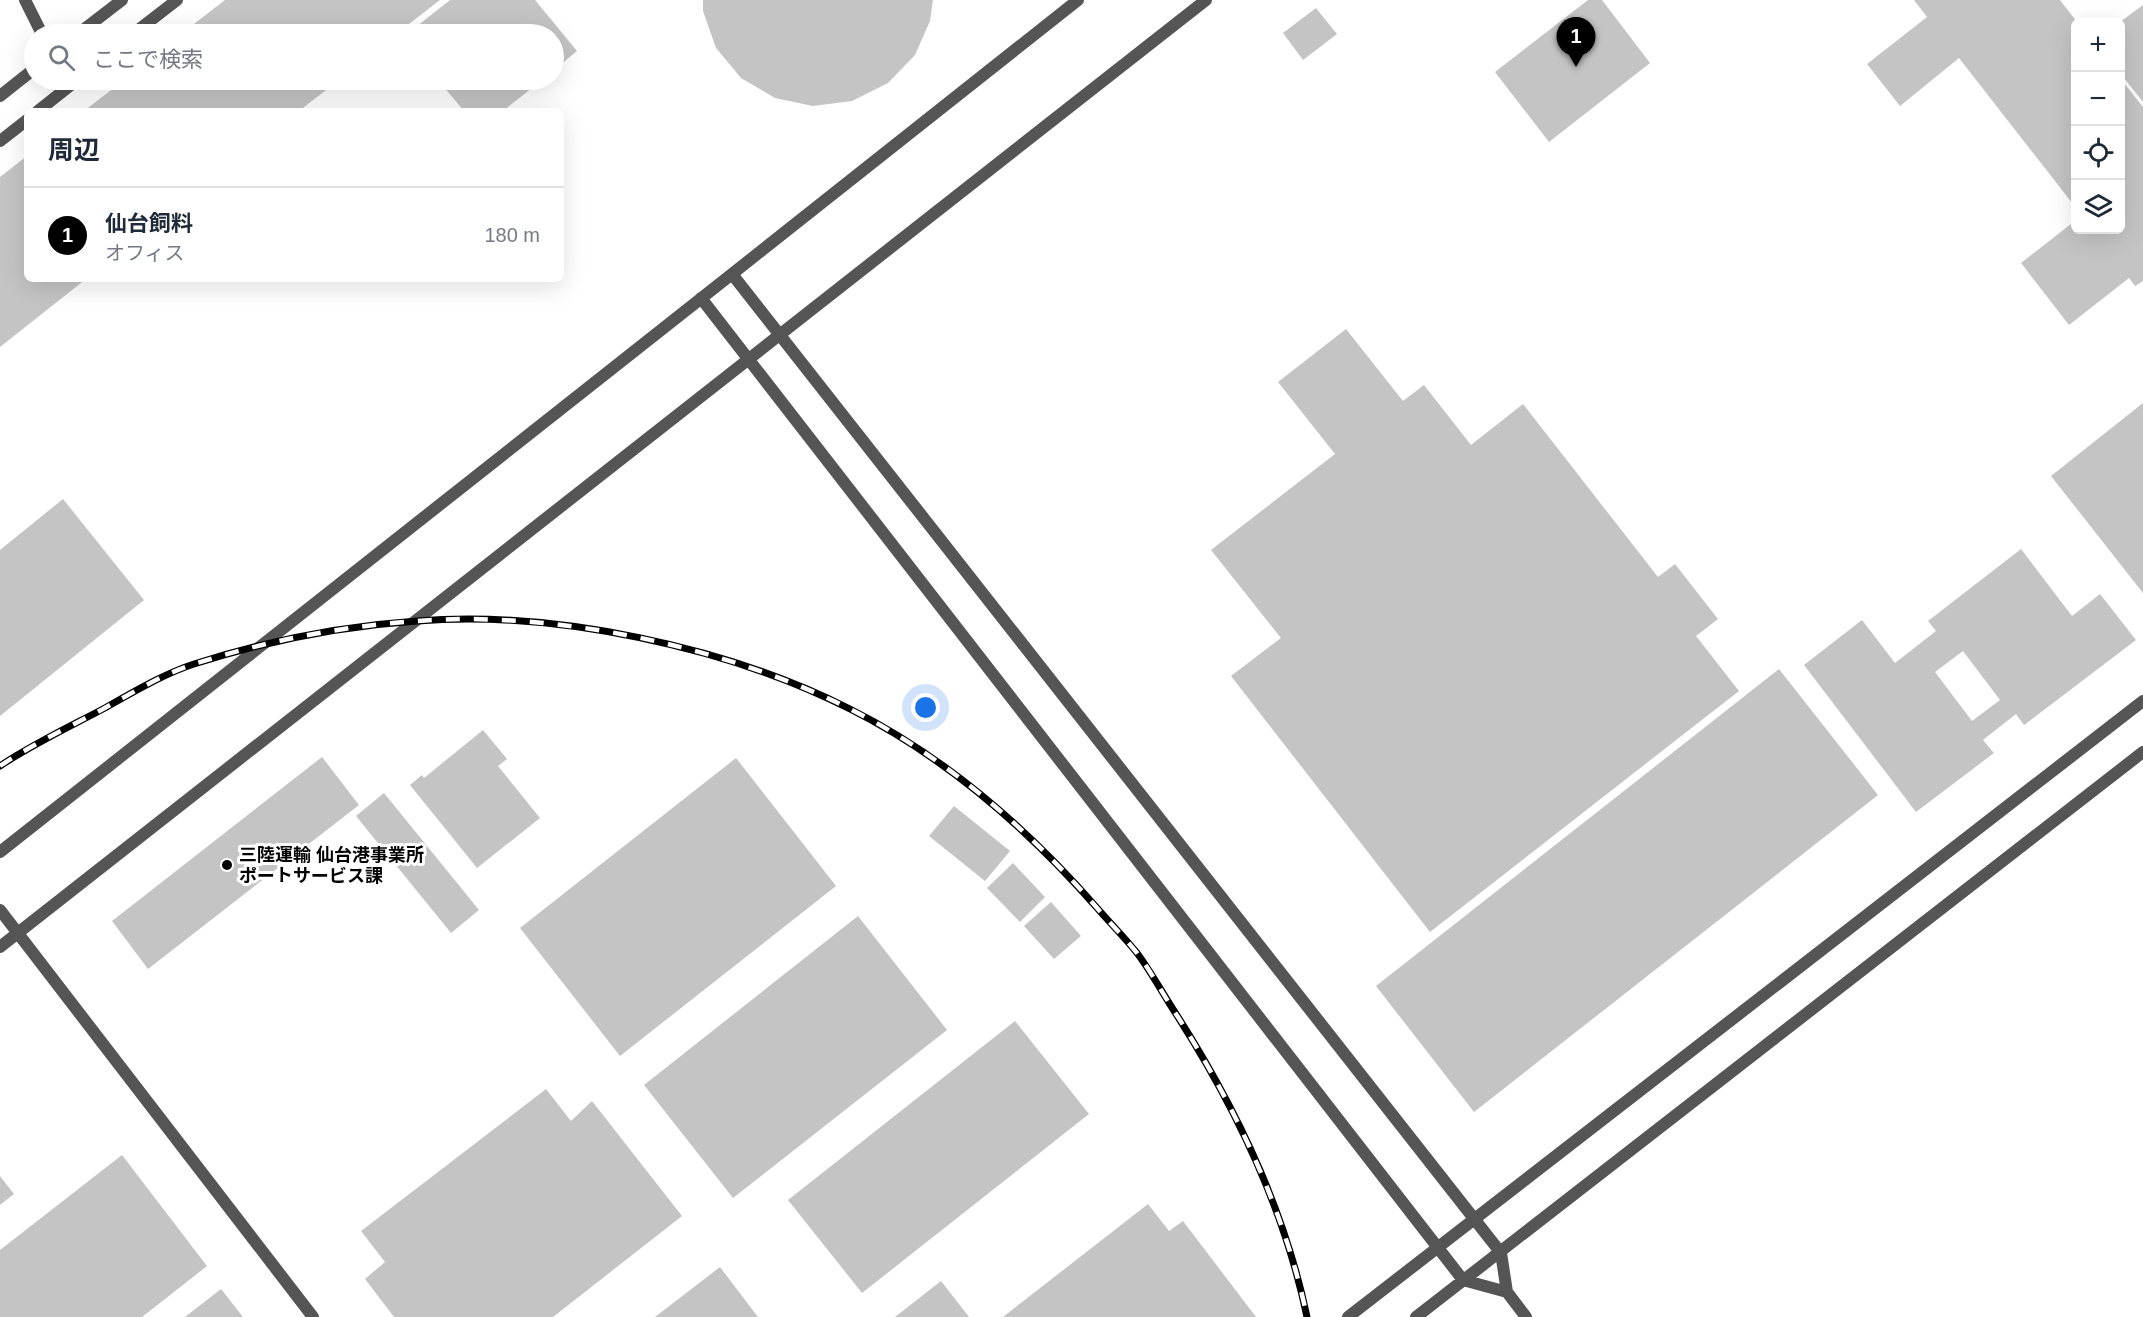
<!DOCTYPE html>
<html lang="ja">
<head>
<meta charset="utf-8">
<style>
	:root { --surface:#fff; --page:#f2f2f3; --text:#1f2937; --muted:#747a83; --line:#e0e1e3; --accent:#000 }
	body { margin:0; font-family:Helvetica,"Noto Sans JP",sans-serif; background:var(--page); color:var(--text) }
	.controls { position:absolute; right:18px; top:18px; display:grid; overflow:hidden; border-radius:9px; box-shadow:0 6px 24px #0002 }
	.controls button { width:54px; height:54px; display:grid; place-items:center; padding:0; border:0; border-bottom:2px solid var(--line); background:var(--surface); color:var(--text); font:30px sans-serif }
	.you { position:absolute; left:926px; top:708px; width:21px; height:21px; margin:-15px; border:4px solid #fff; border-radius:50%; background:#1a73e8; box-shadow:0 0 0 9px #1a73e833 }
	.badge { display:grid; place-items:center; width:39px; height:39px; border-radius:50%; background:var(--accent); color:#fff; font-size:20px; font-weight:700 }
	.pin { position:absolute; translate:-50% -50px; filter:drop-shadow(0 2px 3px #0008) }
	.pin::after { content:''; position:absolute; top:32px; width:21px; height:18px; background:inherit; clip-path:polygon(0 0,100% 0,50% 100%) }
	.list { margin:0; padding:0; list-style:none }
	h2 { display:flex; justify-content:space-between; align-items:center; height:78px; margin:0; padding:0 24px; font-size:26px }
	h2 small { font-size:20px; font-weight:400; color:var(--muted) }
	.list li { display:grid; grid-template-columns:39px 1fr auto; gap:18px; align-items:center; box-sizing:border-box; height:96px; padding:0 24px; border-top:2px solid var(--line) }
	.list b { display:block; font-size:22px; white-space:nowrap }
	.list p { margin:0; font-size:20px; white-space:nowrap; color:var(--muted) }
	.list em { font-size:20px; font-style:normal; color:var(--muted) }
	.icon { flex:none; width:33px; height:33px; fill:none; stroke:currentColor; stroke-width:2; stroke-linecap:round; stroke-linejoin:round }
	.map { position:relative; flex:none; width:2143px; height:1317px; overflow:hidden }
	.search { position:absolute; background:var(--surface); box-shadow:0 6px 24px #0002; left:24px; top:24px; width:540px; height:66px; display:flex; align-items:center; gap:15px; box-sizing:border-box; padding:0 21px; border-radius:33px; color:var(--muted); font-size:22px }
	.panel { position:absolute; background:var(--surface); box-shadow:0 6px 24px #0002; left:24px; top:108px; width:540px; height:174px; border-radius:9px }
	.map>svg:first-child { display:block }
</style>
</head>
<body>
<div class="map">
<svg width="2143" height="1317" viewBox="0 0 2143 1317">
	<rect width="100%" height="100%" fill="#fff"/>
	<path fill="#c4c4c4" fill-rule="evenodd" d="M225,0H440L396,34H181Z
		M450,0H535L577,51L554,70V34H407Z
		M703,0H933L930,21L915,55L888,83L852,101L813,106L775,98L741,78L716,48L703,11Z
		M1588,0H1602L1650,63L1549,142L1495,72Z
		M1914,0H2060L2077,22L2076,208L1959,58L1900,106L1867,64L1927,17Z
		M2143,5V102L2120,73V22Z
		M1316,8L1337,34L1303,60L1283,33Z
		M2120,78L2143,107V281L2135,286L2129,278L2069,325L2021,263L2076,220V230H2120Z
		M124,80H339L299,111H84Z
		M438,80H542L503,111H464Z
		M27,156V279H86L0,347V177Z
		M1346,329L1403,401L1424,385L1471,445L1523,404L1658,577L1675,564L1718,619L1696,636L1739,691L1430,932L1231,676L1281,638L1211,550L1335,454L1278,382Z
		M2143,403V593L2051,476Z
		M63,499L144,600L0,716V550Z
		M2021,549L2072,616L2100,594L2136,640L2024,725L2016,714L1983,740L1994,753L1916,812L1804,665L1862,620L1895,663L1936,631L1928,621ZM1963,651L2000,700L1972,721L1935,672Z
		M1779,669L1878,795L1474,1112L1376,986Z
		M483,730L507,759L498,766L540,818L477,868L410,785L422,775L424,778Z
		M322,757L359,805L148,969L112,921Z
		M736,758L836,886L620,1056L520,928Z
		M384,793L479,910L451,933L356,816Z
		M954,806L1010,851L985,881L929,836Z
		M1013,863L1045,897L1020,922L987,888Z
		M1051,902L1081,936L1054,959L1024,926Z
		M858,916L947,1030L733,1198L644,1085Z
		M1015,1021L1089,1114L862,1293L788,1200Z
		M546,1089L571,1121L592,1101L682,1216L553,1317H394L365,1279L385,1262L361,1231Z
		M122,1155L207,1266L142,1317H0V1250Z
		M0,1176L14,1194L0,1205Z
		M1148,1204L1169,1231L1183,1221L1256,1317H1003Z
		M720,1267L758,1317H655Z
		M941,1281L969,1317H895Z
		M221,1289L243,1317H185Z"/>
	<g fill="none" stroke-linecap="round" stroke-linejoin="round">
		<path stroke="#555" stroke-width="12" d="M25,0L42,34
			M78,34L122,0
			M133,34L177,0
			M0,96L34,69
			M38,111L77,80
			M0,141L27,120"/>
		<path stroke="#555" stroke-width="12" d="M732,274L1078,0
			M701,298L1463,1280L1507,1292
			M0,852L732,274L1501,1253L1507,1292L1526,1317
			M0,910L313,1317
			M0,947L1206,0
			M1348,1317L2143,701
			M1416,1317L2143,752"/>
		<g stroke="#000" stroke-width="7">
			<path id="rail" d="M0,766C33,744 69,727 103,709C132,693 163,674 194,664C266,641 342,626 417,621C554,610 728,647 850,709C946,757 1028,829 1098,909C1111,924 1125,938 1137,953C1152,973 1164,996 1178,1017C1236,1108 1285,1211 1307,1317"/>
		</g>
		<use href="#rail" stroke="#fff" stroke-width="4.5" stroke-dasharray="14" stroke-linecap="butt"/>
	</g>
	<circle fill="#000" stroke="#fff" stroke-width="2" cx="227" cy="865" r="6"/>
	<g text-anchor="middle" stroke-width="6" stroke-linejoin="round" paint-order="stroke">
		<g font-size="18" font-weight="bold" fill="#000" stroke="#fff" text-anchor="start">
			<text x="239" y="861">三陸運輸 仙台港事業所<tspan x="239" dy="21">ポートサービス課</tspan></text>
		</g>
	</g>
</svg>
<div class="controls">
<button>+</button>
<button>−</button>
<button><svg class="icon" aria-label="locate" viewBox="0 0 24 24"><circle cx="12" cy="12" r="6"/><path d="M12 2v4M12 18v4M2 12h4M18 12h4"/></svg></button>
<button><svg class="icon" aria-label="layers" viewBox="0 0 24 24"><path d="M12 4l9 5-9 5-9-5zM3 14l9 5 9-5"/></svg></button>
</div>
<div class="you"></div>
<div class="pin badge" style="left:1576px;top:67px">1</div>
<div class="search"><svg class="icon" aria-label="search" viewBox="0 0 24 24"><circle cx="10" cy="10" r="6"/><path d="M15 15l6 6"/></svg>ここで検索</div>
<section class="panel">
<h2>周辺<small></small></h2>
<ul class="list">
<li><span class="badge">1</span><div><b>仙台飼料</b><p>オフィス</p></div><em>180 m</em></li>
</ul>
</section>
</div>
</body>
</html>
